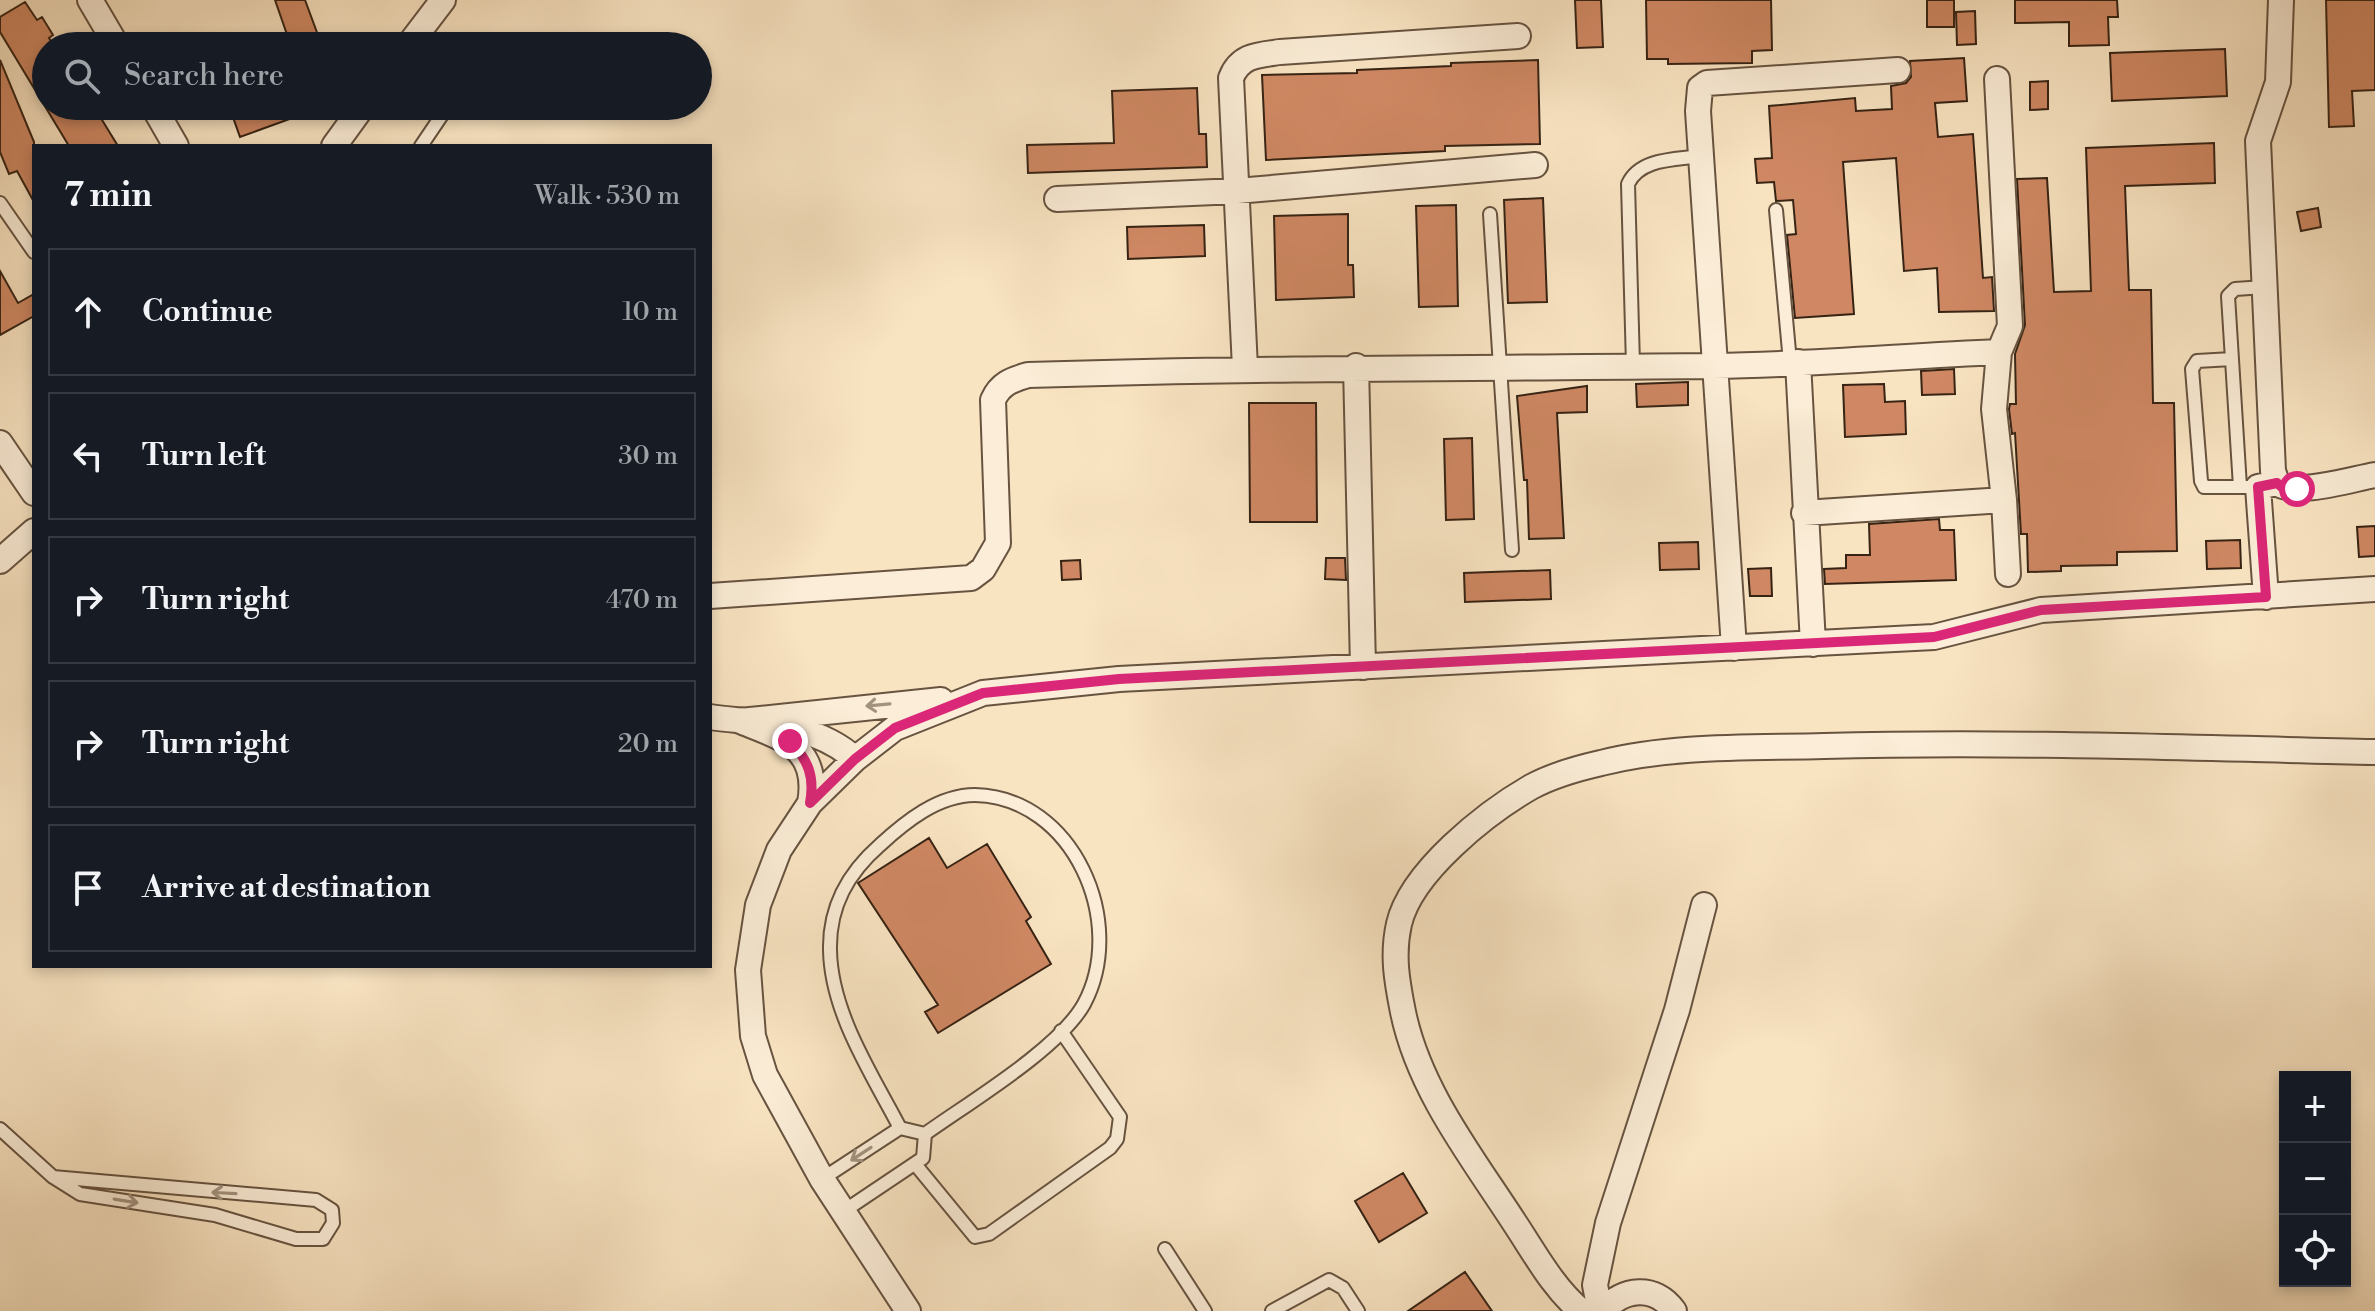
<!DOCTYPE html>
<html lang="en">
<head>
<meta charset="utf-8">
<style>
	:root { --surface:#171b24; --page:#20242c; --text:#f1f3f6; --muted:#9ea1a6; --line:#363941 }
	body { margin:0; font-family:"Libre Bodoni",serif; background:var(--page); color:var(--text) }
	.controls { position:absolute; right:24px; bottom:24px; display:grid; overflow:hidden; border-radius:0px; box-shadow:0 4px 12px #0003 }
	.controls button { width:72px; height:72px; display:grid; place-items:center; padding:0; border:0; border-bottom:2px solid var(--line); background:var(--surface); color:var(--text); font:40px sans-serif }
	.stop { position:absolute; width:24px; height:24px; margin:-18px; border:6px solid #db2777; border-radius:50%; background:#fff }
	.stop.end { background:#db2777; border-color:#fff; box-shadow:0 2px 8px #0008 }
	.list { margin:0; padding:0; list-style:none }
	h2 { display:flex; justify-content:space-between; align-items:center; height:104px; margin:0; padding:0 32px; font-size:34px }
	h2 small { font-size:26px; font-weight:400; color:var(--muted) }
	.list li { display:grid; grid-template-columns:52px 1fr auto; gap:24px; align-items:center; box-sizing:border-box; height:128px; margin:0 16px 16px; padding:0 16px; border:2px solid var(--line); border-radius:0px }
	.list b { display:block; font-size:30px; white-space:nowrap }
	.list em { font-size:26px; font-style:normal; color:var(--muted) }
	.icon { flex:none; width:44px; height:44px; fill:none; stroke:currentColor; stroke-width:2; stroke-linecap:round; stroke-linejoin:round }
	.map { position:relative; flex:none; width:2375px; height:1311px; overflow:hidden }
	.search { position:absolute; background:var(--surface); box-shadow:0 4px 12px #0003; left:32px; top:32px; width:680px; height:88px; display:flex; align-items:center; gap:20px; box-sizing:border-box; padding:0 28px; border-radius:44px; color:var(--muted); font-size:30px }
	.panel { position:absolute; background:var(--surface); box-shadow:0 4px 12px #0003; left:32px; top:144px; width:680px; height:824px; border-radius:0px }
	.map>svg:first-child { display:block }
</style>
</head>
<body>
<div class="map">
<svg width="2375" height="1311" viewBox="0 0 2375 1311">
	<rect width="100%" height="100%" fill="#f9e4c2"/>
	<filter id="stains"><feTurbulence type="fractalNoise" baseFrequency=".0025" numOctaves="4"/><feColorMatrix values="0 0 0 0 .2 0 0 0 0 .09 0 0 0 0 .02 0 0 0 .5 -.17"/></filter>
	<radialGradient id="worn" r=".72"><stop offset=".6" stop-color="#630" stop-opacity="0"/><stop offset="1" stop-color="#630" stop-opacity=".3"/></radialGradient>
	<path fill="#cf8863" stroke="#362314" stroke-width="2" d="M275,0H305L322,46H291Z
		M1575,0H1601L1603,47L1577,48Z
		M1646,0H1771L1772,50L1752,51V63L1668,64V59H1647Z
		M1927,0H1954V27H1927Z
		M2015,0H2117L2118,17H2108L2109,45L2069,46V22L2015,23Z
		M2326,0H2375V90L2352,91L2354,126L2329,127Z
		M25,2L37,20L42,17L53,35L49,38L54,46H46V106H86L94,118L99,115L118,146H69L0,32V17Z
		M1975,11L1976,44L1957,45L1956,12Z
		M2225,49L2227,96L2112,101L2110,53Z
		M1964,58L1967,101L1935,103L1938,137L1973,134L1983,278L1992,277L1994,311L1939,312L1937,268L1904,271L1896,158L1843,162L1854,314L1795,318L1787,235L1796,234L1793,200L1776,201L1774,182L1757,183L1755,159L1772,158L1769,106L1855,98L1856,111L1892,109L1891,86L1906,83L1911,77L1910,61Z
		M0,60L34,142V202L17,171L9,174L0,152Z
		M1538,60L1540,144L1445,146V151L1266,160L1262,75L1357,73V70L1451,66V63Z
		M2048,81V109L2030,110V82Z
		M1197,88L1199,134H1206L1207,167L1028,173L1027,145L1114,143L1112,91Z
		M229,106H319L320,108L240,137Z
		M2214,143L2215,183L2125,186L2129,290H2151L2153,403H2174L2177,551L2117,552V565L2061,566V571L2028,572L2027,534H2021L2015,433L2012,434L2009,409L2010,404H2016L2015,354L2025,325L2017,179L2047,178L2054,292L2091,291L2086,148Z
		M1543,198L1547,302L1508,303L1504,200Z
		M1456,205L1458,306L1419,307L1416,206Z
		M2318,208L2321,227L2301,231L2297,212Z
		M1348,214V265H1353L1354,297L1276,300L1274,216Z
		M1204,225L1205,256L1128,259L1127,227Z
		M0,271L18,303L34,294V316L0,335Z
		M1954,369L1955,394L1922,395L1921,371Z
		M1688,382V405L1637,407L1636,384Z
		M1884,384L1885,402L1905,401L1906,434L1845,437L1843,385Z
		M1587,386V412L1557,413L1564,538L1529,539L1527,480H1524L1517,396Z
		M1249,403H1316L1317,522H1250Z
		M1472,438L1474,519L1446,520L1444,439Z
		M1939,519L1940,530H1954L1956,580L1825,584L1824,569L1846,568V555H1870L1869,524Z
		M2375,526V556L2359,557L2357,527Z
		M2240,540L2241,568L2207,569L2206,541Z
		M1698,542L1699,569L1660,570L1659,543Z
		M1326,558H1345L1346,580L1325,579Z
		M1080,560L1081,579L1062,580L1061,561Z
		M1771,568L1772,596H1750L1748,569Z
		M1550,570L1551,599L1465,602L1464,573Z
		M929,838L947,868L987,844L1031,917L1026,921L1051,964L938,1033L925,1012L938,1005L858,883Z
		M1403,1173L1427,1213L1379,1242L1355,1201Z
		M1465,1272L1492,1311H1408Z"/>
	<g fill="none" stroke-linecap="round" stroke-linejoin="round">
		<g stroke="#675340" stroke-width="16">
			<path id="lane" d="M421,146L448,106
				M0,203L34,252
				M1776,210L1790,362
				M1490,214L1512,550
				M2232,359L2197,361L2192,369L2201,481L2204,487H2240
				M1633,365L1628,184C1640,158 1675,160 1701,156
				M2258,487H2240L2228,296L2235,289L2265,287
				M0,1129L53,1177L80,1194L215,1215L296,1239H323L333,1223L332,1210L316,1200L53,1177
				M915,1164L975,1237L989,1234L1110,1148L1117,1139L1120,1117L1061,1031
				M822,1179L900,1128L925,1134
				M844,1211L923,1158L925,1134C968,1103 1059,1049 1084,1004C1128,922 1073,797 975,795C938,795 905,822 880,845C848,873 829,906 830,950C831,1013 872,1074 900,1128
				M1165,1249L1205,1311
				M1272,1311L1329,1280L1343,1288L1358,1311"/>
		</g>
		<g stroke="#675340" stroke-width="28">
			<path id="street" d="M90,0L117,46
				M408,46L443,0
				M153,106L176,146
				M334,146L363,106
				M1057,199L1237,191L1535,165
				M1798,362L1813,644
				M1356,366L1363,667
				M1245,368L1231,78C1240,55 1258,55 1280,52L1518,36
				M0,443L34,493
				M2277,483L2273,471L2258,141L2278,82L2281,0
				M2004,500L2008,574
				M1804,513L2004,500L1994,409L1999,352
				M0,561L34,531
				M710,596L971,578L983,569L998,543L993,400C1000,384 1011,380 1028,375C1256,368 1485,368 1714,366C1809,365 1904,356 1999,352L2010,326L1997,79
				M2266,597L2258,487L2277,483C2294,497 2352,479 2375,475
				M1734,648L1698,111L1700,88L1707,83L1898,70
				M710,717C762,724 815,723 855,759
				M810,803C820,747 782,738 740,721L941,700
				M908,1311L822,1179L765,1075L753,1036L748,970L758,905L779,850L810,803L855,759L895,728L983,693L1119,679L1934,637L2041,610L2375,589
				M1581,1311C1553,1288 1534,1252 1514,1222C1472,1157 1419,1090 1403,1012C1397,982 1392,955 1399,924C1411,872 1486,813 1531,787C1551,776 1579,768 1601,763C1672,745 1751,748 1824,746C2007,741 2191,748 2375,752
				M1600,1311L1595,1285L1608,1223L1677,1010L1704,905
				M1603,1311C1623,1288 1655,1284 1674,1311"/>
		</g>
		<use href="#lane" stroke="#fbedd7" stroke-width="12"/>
		<use href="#street" stroke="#fbedd7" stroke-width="24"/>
	</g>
	<defs><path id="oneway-shaft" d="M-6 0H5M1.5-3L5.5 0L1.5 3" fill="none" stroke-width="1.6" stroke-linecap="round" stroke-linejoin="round" transform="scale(2)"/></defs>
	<g stroke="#a2927f">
		<use href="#oneway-shaft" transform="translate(878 705) rotate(175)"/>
		<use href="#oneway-shaft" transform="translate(861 1154) rotate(147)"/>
		<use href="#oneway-shaft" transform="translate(224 1193) rotate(-177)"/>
		<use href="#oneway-shaft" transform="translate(126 1201) rotate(9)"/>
	</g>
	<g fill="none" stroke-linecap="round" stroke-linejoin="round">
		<path stroke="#db2777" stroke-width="10" d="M790,741C808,760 815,776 810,803L855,759L895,728L983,693L1119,679L1934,637L2041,610L2266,597L2258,487L2277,483L2283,488L2297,489"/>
	</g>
	<rect width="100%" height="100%" filter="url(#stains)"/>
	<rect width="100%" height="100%" fill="url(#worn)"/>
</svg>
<div class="controls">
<button>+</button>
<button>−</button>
<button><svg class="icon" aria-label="locate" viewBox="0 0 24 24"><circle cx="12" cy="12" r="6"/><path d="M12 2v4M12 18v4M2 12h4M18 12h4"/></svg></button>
</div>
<div class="stop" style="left:2297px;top:489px"></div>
<div class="stop end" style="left:790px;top:741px"></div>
<div class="search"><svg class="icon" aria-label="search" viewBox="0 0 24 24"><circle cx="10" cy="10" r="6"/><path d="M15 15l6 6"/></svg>Search here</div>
<section class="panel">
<h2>7 min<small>Walk · 530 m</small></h2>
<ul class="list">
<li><svg class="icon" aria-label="ahead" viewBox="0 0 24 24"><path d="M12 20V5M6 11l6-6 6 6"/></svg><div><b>Continue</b></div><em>10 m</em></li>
<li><svg class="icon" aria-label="left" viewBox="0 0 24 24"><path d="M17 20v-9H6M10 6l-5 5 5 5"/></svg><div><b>Turn left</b></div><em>30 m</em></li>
<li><svg class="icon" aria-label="right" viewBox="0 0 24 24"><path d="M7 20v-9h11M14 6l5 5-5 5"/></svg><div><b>Turn right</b></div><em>470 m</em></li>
<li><svg class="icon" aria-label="right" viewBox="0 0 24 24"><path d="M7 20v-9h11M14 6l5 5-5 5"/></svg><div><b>Turn right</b></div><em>20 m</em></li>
<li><svg class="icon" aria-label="arrive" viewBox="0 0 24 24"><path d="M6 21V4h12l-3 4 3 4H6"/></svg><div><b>Arrive at destination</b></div></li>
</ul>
</section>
</div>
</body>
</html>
